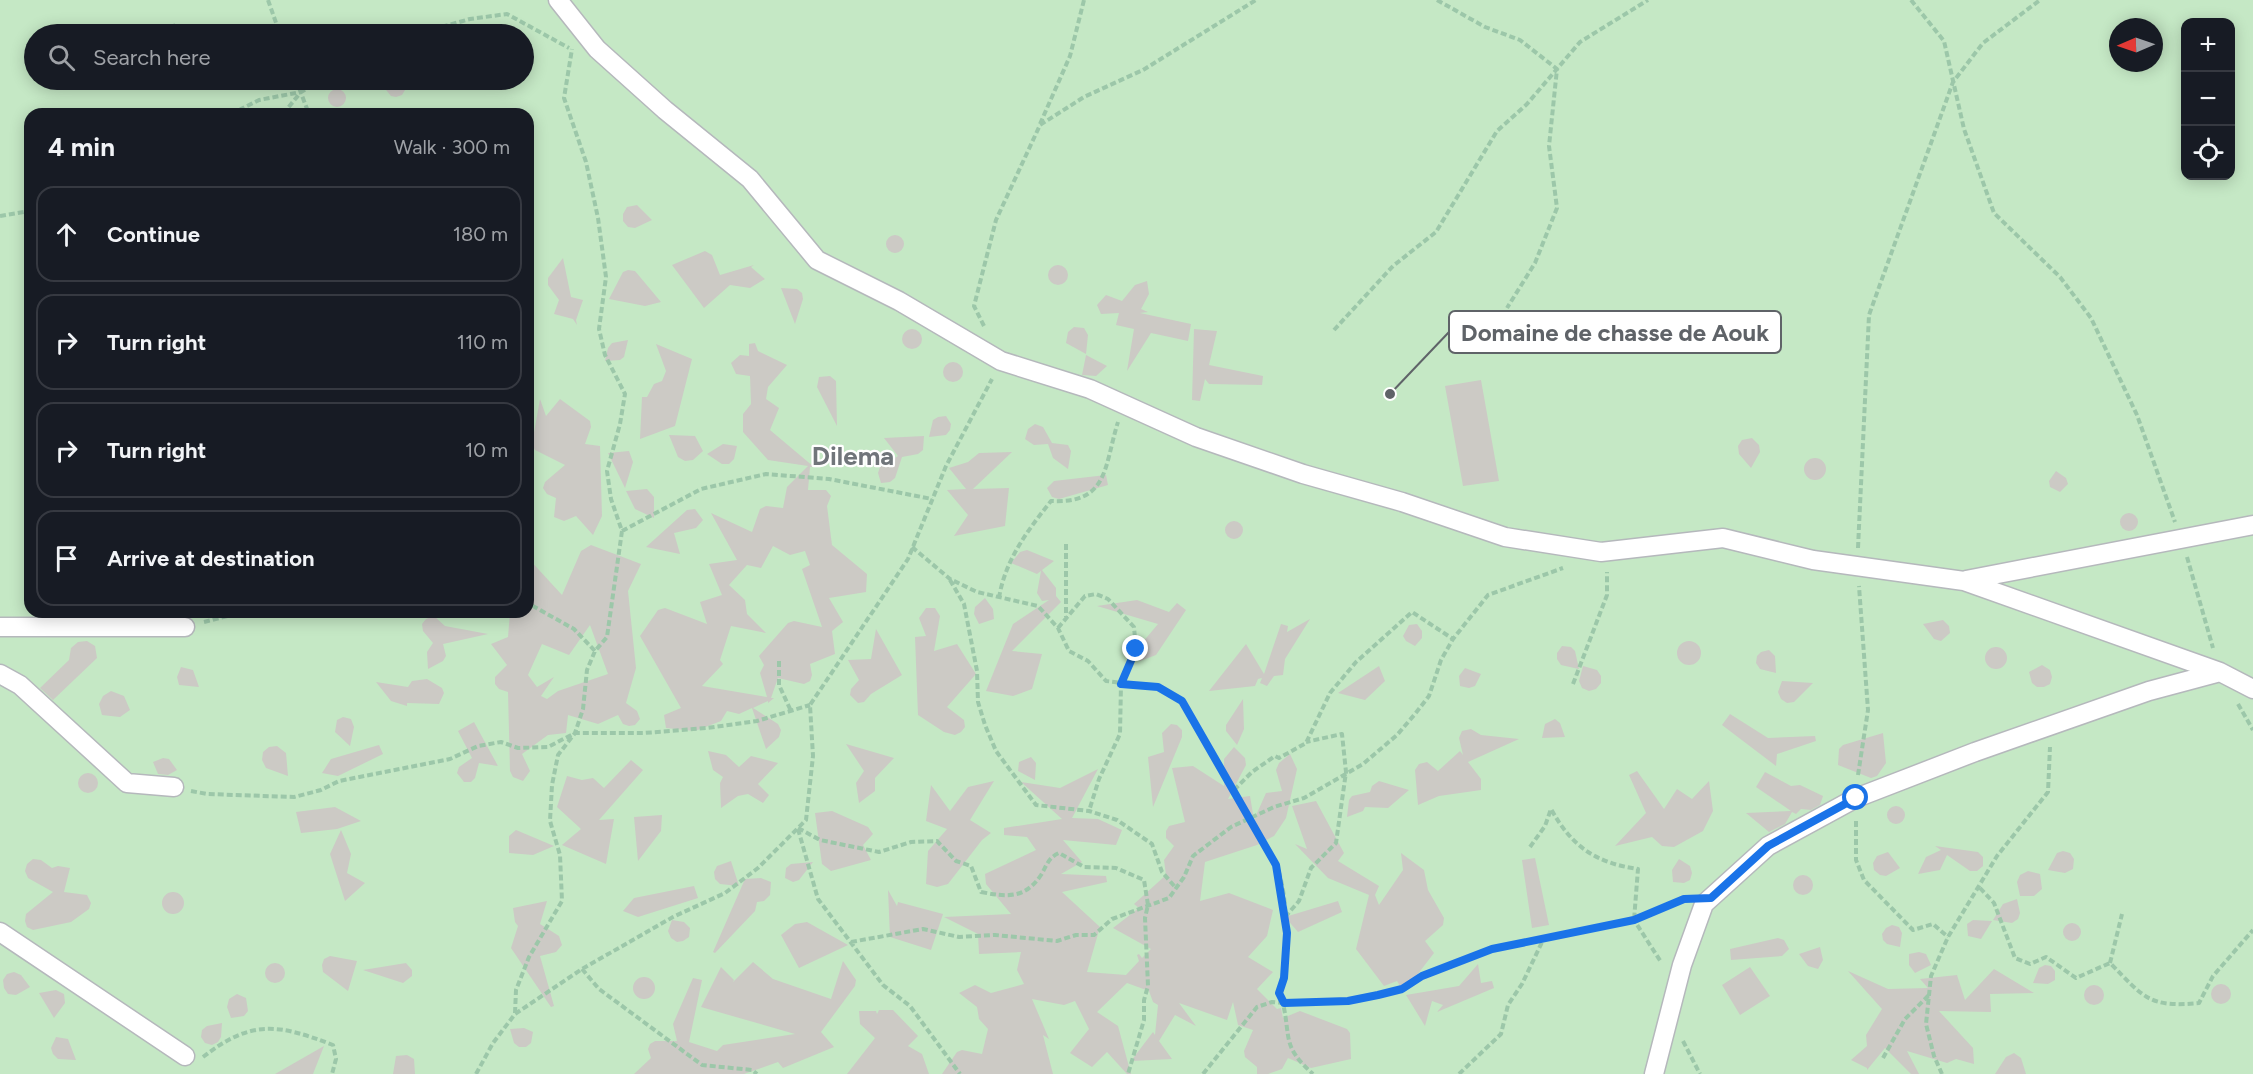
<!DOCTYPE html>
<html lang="en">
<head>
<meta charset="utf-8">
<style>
	:root { --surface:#171b24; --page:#20242c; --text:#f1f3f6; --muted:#9ea1a6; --line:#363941 }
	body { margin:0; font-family:Figtree,sans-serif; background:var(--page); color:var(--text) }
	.controls { position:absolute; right:18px; top:18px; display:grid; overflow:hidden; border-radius:12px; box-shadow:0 3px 15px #0003 }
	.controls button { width:54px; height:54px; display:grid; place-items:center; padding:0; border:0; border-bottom:2px solid var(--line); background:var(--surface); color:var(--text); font:30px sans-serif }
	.compass { position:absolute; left:2109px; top:18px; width:54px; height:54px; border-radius:50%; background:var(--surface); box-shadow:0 3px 15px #0003; rotate:268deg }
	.stop { position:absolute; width:18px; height:18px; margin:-14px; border:4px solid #1a73e8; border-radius:50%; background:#fff }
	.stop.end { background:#1a73e8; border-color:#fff; box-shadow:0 2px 6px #0008 }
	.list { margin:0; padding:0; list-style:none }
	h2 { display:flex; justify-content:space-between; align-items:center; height:78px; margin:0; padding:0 24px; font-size:26px }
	h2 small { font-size:20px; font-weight:400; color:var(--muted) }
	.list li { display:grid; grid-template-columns:39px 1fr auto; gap:18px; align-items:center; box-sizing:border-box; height:96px; margin:0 12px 12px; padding:0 12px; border:2px solid var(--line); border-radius:18px }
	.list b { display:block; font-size:22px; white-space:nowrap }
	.list em { font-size:20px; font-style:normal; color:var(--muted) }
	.icon { flex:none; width:33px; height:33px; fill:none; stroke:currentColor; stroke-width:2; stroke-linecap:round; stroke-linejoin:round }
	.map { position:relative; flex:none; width:2253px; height:1074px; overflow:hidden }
	.search { position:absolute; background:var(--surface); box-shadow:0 3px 15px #0003; left:24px; top:24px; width:510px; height:66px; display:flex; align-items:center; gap:15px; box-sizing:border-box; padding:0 21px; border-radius:33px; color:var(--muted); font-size:22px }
	.panel { position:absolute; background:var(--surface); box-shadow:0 3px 15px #0003; left:24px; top:108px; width:510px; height:510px; border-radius:18px }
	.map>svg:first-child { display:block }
</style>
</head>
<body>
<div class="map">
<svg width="2253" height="1074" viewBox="0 0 2253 1074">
	<rect width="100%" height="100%" fill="#f1efe8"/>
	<path fill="#c5e8c5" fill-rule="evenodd" d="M0,0H2253V1074H0ZM2186,22H2230V176H2186ZM2118,27H2154V63H2118ZM34,34H524V80H34ZM30,114H528V612H30Z"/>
	<path fill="#cccac5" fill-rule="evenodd" d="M378,80H411L402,95L396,97L391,96Z
		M328 98a9 9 0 1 1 18 0a9 9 0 1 1-18 0Z
		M637,205L652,220L635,228L628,227L623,221V214L627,207Z
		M886 244a9 9 0 1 1 18 0a9 9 0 1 1-18 0Z
		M705,251L712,255L720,275L754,265L751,267L765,279L750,288L730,285L704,308L672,265Z
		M563,258L571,297L583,300L576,320L577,325L573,319L554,314L559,300L548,285V278Z
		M1048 275a10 10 0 1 1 20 0a10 10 0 1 1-20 0Z
		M628,270L635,271L661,302L645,306L609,299L623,272Z
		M1147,281L1149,294L1141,309L1148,312L1140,313L1191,324L1188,341L1151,333L1127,371L1134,329L1116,325L1119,313L1101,314L1097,305L1106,295L1122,301L1135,285Z
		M781,288L797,289L802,293L803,299L795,324Z
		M1074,327L1084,328L1088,335L1086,354L1066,343L1068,332Z
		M902 339a10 10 0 1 1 20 0a10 10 0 1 1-20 0Z
		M1194,329L1217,331L1209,365L1263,376L1262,385L1209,384L1205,379L1200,401L1192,400Z
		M628,340L624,357L620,360L605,361L608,348L612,343Z
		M755,343L758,351L787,365L768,387L766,399L779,408L770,430L814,467H810L808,490H826L831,496L827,506L832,545L867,574L866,592L829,598L843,622L832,631L835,654L810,664L812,675L810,681L804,684L778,678L771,698H774L768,703V701L753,708L778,724L781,730L779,737L766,749L752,708L739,714L727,711L721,721L695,731L666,728L664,715L681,708L640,636L658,610L665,608L707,624L700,602L722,595L709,564L737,560L711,513L752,532L760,509L766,506L783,508L787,487L808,466L768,460L743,432V414L751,404L750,376L736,374L731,363L740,355L749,356V344ZM773,546L790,555L805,551L810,565L802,569L822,627L794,621L788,623L759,656L764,665L760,673L767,697L702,686L723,664L720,660L731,626L766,633L747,614L745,600L729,585L747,565L761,568Z
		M656,344L692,359L675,426L640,439L642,397H647L654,384L662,381L666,371Z
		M1086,355L1107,366L1096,376L1082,375Z
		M943 372a10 10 0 1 1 20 0a10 10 0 1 1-20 0Z
		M830,376L836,381L837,426L817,387L819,377Z
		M1481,380L1499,481L1463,486L1445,386Z
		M540,399L546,416L560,399L590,421L591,427L585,444L600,446L602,516L593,535L576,516L564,521L554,517L556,498L547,494L543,488L545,482L565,465L535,450L532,444Z
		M946,416L951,424L950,430L946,435L929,437L933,420L938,417Z
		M1035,424L1043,427L1052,443L1068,445L1071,451L1068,469L1053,458L1048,444L1034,445L1025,439L1028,429Z
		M669,435L695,436L703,451L693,460L685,461L678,457Z
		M924,436L923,450L918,454L902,457L895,478L890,482L881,483L878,473L880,467L898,456L884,438Z
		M1752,438L1759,445L1760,452L1751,468L1739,454L1738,446L1742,440Z
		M723,444L737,446L734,459L729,464H722L707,454Z
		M629,451L633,462L625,488L608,453Z
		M1012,452L973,489L1009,488L1005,526L954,536L968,515L947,490L966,489L949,468L968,462L979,453Z
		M1804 469a11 11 0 1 1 22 0a11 11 0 1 1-22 0Z
		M2056,471L2066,478L2068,484L2060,492L2050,487L2049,481Z
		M1106,475L1108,485L1059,499L1052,497L1047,488L1054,481Z
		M647,489L654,497V518L635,509L626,491Z
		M695,509L703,520L696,528L674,533L680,554L646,547L687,510Z
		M2120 522a9 9 0 1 1 18 0a9 9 0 1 1-18 0Z
		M1225 530a9 9 0 1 1 18 0a9 9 0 1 1-18 0Z
		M591,545L641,564L628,591L636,668L626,703L637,711L640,719L635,725L629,726L623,724L618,715L598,724L568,715L566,733L548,735L522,754L530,771L523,781L513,777L510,771L508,692L499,689L495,684V677L507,665L491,644L508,637L510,612H528V558L562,595L581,551ZM590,625L608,674L558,691L547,699L541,696L554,677L537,687L528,675L542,644L569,655Z
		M1027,550L1054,561L1042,570L1056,588V596L1061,602L1012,651L1042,654L1032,689L1013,696L986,691L1013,624L1049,600L1042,601L1037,593L1041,571L1037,574L1011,563L1020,552Z
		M985,598L993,609L994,619L979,624L974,614L975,607Z
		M1137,600L1169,612L1177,603L1186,610L1156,655L1140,661L1142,643L1158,624L1097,606Z
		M926,608H935L940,616L934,651L957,644L976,674L947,707L964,720L965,727L961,732L955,735L944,732L918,715L915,637L926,636L919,618Z
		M434,616L445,626L488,634L443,644L446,656L443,661L428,669L427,652L433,643L423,631L422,624L426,619Z
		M1310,619L1285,659L1283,675L1274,676L1267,686L1260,683L1262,678L1258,679L1255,686L1209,691L1246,644L1264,674L1281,624L1288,626L1287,632Z
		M1943,620L1949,626L1950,633L1941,641L1934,639L1923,624Z
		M1417,624L1422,631V638L1415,646L1406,641L1403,636L1409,625Z
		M876,629L902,675L871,694L864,702L858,703L850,695L851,689L859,680L848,660L871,659Z
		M87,641L95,646L97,658L53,700L40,688L69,660L71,648L78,642Z
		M1677 653a12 12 0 1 1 24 0a12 12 0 1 1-24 0Z
		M1562,646L1571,647L1575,651L1579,669L1561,665L1557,659V653Z
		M1985 658a11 11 0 1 1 22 0a11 11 0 1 1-22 0Z
		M1769,650L1775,656L1776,673L1760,669L1756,663L1757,656L1761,652Z
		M2042,665L2050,670L2052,677L2050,684L2044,687H2037L2032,683L2029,672Z
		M1379,666L1385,681L1365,700L1338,693Z
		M1583,666L1597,670L1601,676V683L1596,689L1589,691L1582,688L1579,681Z
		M181,667L193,670L199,687L179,685L177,677Z
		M1465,668L1481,674L1475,686L1469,688L1460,686L1459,676Z
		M427,679L442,688L444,693L439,704L407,703V706L391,701L376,682L408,687L412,681Z
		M1782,681L1813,683L1794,702L1787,703L1781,699L1778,692Z
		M111,691L124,696L130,710L120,717L102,715L99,704L103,696Z
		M1243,699L1244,729L1237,745L1226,731V725Z
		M1730,714L1768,738L1815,736L1816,741L1777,754L1776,766L1722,725Z
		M343,717L351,719L354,727L350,746L335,732L337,720Z
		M1555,719L1560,723L1565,737L1542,738L1545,724Z
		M474,722L498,766L479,763L475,778L471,782H464L457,773L459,767L472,758L458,731Z
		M1171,724L1177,725L1182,730V737L1153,807L1148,757L1164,752L1162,733Z
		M1471,729L1481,735L1519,739L1468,762L1481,779V790L1439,796L1418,805L1415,770L1419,764L1427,762L1438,771L1460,751L1463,755L1459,738L1462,731Z
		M1883,733L1886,763L1877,776L1871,778L1838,765L1839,749L1843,745Z
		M846,744L894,758L875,778V791L859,803L856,783L864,771Z
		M379,745L383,754L338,776L322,773L331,759Z
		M277,746L286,753L288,776L266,768L262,760L263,752L269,747Z
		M1234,747L1245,758L1246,765L1228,799L1250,796L1254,820L1266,793L1282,791L1276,770L1279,763L1290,754L1297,769L1286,818L1274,836L1257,845L1205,862L1200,901L1229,893L1273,910L1267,936L1248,957L1273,972L1257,989L1277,1009L1281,1008L1283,1018L1300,1011L1347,1029L1350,1033L1351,1059L1311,1068L1288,1058L1282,1069L1268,1074H1257V1067L1245,1057L1244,1051L1253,1030L1238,1025L1233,1002L1227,1020L1179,1003L1196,1026L1175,1015L1159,1041L1172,1059L1131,1061L1153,1032L1155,1035L1158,1005L1153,1002L1149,991L1127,983L1097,1012L1118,1026L1131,1074H1127L1107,1052L1092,1067L1070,1053L1089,1029L1075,1001L1064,1005L1032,999L1049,1039L1043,1035L1053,1074H942L957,1052L962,1050L982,1054L988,1029L979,1019L977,1007L959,993L975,985L991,993L1024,984L1017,970L1021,952L979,954L978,934L944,917L1011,914L986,884L985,874L1036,850L1027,837L1004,835V828L1062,819L1021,782L1060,788L1098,769L1072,818L1098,819L1122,830L1116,845L1063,840L1082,862L1061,874L1106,876L1107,882L1062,892L1100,927L1087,972L1126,975L1139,961L1137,955L1139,954L1142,958L1151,949L1113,928L1139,908L1134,904L1166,875L1164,860L1174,846L1166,838V831L1169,826L1185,822L1172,768L1193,766L1224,786V759Z
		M708,751L726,755L739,767L751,756L778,763L758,784L769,795L763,803L748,794L738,796L721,808L720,783L723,777L713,770Z
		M1031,757L1036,763L1035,780L1018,771L1019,762Z
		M163,758L169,759L177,770L168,775L158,774L153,762Z
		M631,760L643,770L599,820L614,819L606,864L562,845L581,829L557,807L567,776L582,780L593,778L604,788Z
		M1637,771L1664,809L1677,789L1692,799L1709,781L1713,811L1703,831L1674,847L1662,846L1652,837L1615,846L1646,813L1629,775Z
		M1765,772L1791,786L1800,785L1823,796L1820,805L1811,810L1801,809L1796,814L1792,812L1785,824L1769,832L1746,813L1791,811L1756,787Z
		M78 783a10 10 0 1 1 20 0a10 10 0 1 1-20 0Z
		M994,781L970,820L991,833L982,840L948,884L937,887L926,884L928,851L947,829L926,821L931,785L950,811L968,787Z
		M1379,781L1409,790L1388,808L1365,807L1363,811L1347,817L1349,800L1352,796L1370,792L1372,786Z
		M1316,801L1344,853L1338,861L1379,886L1375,895L1379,905L1403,870L1401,853L1424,870L1428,890L1444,918L1443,925L1425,941L1434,953L1404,992L1397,981L1384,986L1356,949L1369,895L1328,878L1295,844L1307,849L1292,806Z
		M1887 815a9 9 0 1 1 18 0a9 9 0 1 1-18 0Z
		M335,807L361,821L337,829L301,833L296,812Z
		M832,811L868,827L873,834L863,845L871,860L831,871L822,864L815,813Z
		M662,815L661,831L638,861L634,817Z
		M341,830L351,854L347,873L365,883L345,901L330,854Z
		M516,830L554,846L533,855L509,853V836Z
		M1935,846L1978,852L1983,857V866L1977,871H1970L1947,855L1940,870L1918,874L1926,857L1941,850Z
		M2063,851L2070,853L2074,859L2073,869L2065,873L2048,870L2057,853Z
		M1888,852L1900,868L1886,876L1880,875L1874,870L1873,863L1877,856Z
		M1535,858L1549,925L1532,928L1522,860Z
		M33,859L41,860L52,868L58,866L70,868L64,892L87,895L91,903L89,909L71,922L33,930L27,927L25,921L26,914L53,892L28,878L25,871L27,864Z
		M1679,859L1690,866L1692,873L1690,880L1684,883L1673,882L1672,870Z
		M731,861L739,886L720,884L715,879L714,872L717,866Z
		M813,862L799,880L793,882L785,878L786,868L791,864Z
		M2028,871L2040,874L2042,889L2034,896H2020L2017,882L2020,875Z
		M1793 885a10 10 0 1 1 20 0a10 10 0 1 1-20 0Z
		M761,878L771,882L770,895L764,901L757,902L755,911L715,953L713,952L745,879Z
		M694,886L698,898L638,917L623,911L634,898Z
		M888,890L897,906L898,902L943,914L931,950L890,937Z
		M162 903a11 11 0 1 1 22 0a11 11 0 1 1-22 0Z
		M2017,899L2020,913L2018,919L2012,923L1993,920L2003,904Z
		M547,901L540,924L559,936L562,945L556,952L540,956L554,1006L551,1007L511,948L518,926L515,922L513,908Z
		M1338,901L1342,912L1298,932L1285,917Z
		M672,920L684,922L690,928L689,937L683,941L677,942L671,938L668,931Z
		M1973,920L1992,921L1981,939L1968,936L1967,924Z
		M807,922L848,945L799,968L781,935L795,924Z
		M2063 932a9 9 0 1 1 18 0a9 9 0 1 1-18 0Z
		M1892,925L1899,927L1902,933L1900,947L1887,944L1883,940L1882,934L1886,928Z
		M1778,938L1784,940L1789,949L1782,956L1731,960L1730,949Z
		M1820,947L1823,960L1818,969L1808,966L1799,954Z
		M1919,952L1926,954L1931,965L1915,973L1909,965V954Z
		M330,956L357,961L348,991L323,972L322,965L324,959Z
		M843,961L856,980L855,986L821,1032L834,1047L783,1068L778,1062L744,1074H634L651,1058L648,1049L650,1044L655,1041H677L673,1024L693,978L702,980L689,1042L717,1051L723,1045L795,1034L701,1007L721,967L734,980L733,982L753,962L773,979L831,999Z
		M406,963L412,970V976L403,983L363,970Z
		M265 973a10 10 0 1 1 20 0a10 10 0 1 1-20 0Z
		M1478,964L1481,983L1492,981L1494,988L1437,1012L1443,1005L1432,1001L1425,1026L1406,995L1459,986Z
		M2045,965L2051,966L2055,971V980L2048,984L2033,983L2039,968Z
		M1750,967L1770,996L1740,1015L1722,985Z
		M1994,969L2034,993L1990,994L1991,1012L1939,1011L1973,1048L1974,1064L1956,1059L1947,1063L1907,1051L1919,1074H1911L1885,1048L1867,1070V1068L1851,1060L1867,1046L1866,1035L1882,1009L1848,971L1888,989L1928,988L1920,979L1957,975L1965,1000Z
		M14,972L21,975L30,987L16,995L8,994L4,988L3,980L7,974Z
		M633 988a11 11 0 1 1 22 0a11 11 0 1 1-22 0Z
		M2211 994a10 10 0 1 1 20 0a10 10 0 1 1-20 0Z
		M2084 995a10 10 0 1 1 20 0a10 10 0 1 1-20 0Z
		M56,990L64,994L65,1003L54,1018L39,993Z
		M237,994L246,998L248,1011L244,1016L231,1018L227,1007L229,999Z
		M879,1010H893L918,1036L908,1046L922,1054L929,1074H847L875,1038L860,1024L859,1011H876L877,1014Z
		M222,1023L221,1037L218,1042L212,1045L205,1043L201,1037L202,1030L207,1026Z
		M524,1028L533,1032L531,1043L526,1047H519L514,1043L510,1029Z
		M56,1037L68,1039L76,1060L58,1059L53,1054L51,1048Z
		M324,1046L313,1074H275Z
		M2014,1053L2021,1058L2026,1074H1995L2006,1057Z
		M407,1055L414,1059L415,1074H393L396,1056Z"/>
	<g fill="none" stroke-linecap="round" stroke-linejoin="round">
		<g stroke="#b5b8bc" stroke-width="21">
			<path id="minor" d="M558,0L597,49L665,110L750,179L817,260L899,301L1001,361L1090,389L1196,437L1303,474L1402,502L1505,537L1601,552L1723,538L1813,560L1964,581L2220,672L2253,689
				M1966,580L2253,525
				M0,627H185
				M0,674L20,685L127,783L174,787
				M0,932L185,1056
				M1654,1074L1682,965L1704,904L1768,846L1856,798L1975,752L2149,691L2220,672"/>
		</g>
		<path stroke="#9cc7a9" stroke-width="4" stroke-dasharray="6 3" stroke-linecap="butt" d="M268,0L280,34
			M1437,0L1485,27L1520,40L1557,69L1549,146L1557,208L1535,263L1507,308
			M1911,0L1944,41L1964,129L1994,213L2060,277L2091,318L2137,415L2175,522
			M173,25L191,34
			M416,34L470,19L507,14L569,48
			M296,80L309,114
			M231,114L259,100L301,92
			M283,114L301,92L322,80
			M1040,124L1070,56L1084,0
			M0,216L30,211
			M984,326L974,306L996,220L1040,125L1084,97L1143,70L1256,0
			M1334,330L1393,266L1436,232L1497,131L1527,104L1580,42L1648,0
			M622,531L701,489L766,474L829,479L932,499
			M1066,544V617
			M912,547L950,579L977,592L1038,606L1058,628L1069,651L1088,661L1106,681L1158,687L1182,701L1249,818C1256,835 1270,849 1277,866C1289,900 1289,959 1279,993L1283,1003L1348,1001L1379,995L1402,989L1422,976L1492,949L1634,920L1661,962
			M1858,548L1869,315L1953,82L1983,43L2040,0
			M2187,557L2213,648
			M950,580L964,604L977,671L978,702L985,725L996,751L1036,805L1089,811L1117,820L1152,844L1162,872L1176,888
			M528,598L531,605L574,629L595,651
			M999,598C1005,560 1028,530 1051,501C1109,504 1104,466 1118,422
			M204,622L244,612
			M1058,628L1085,596L1096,594L1108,599L1134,627L1136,649L1121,684L1120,734L1099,779L1089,811
			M779,661V685L791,711
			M1573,684L1607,595V572
			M2238,704L2253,730
			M1858,775L1868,710L1859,586
			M1234,790L1252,772L1275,756L1279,758L1306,743L1330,693L1356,662L1412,612L1453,639
			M191,791L207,794L294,797L321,790L339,781L450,759L478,746L501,742L518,748L548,747L575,733H644L707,728L757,721L810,705
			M1856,821V860L1864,880L1913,930L1933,924L1948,937
			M798,828L820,840L879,852L911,842L937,841L956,861L971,866L981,892C1007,897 1025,899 1041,875C1047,865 1048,858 1059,853L1084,867L1116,868L1144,880L1148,905L1145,918L1148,986L1144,1000V1020L1128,1074
			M798,829L818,899L883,985L910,1006L960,1074
			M1530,847L1545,826L1551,809C1572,847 1596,863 1638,869L1634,920L1686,899
			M1980,888L1994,903L2015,958L2030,964L2046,957L2076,978L2110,963C2144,997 2148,1008 2199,1003L2213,976L2253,930
			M1285,917L1299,901L1311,868L1336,843L1346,772L1342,734L1306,742
			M851,942L923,929L959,937L995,935L1057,941L1076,935H1094L1112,919L1169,898L1184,877L1193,856L1231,827L1274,807L1304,798L1363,764L1397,735L1415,714L1429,696L1441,660L1453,639L1488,595L1563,568
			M2110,963L2122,914
			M582,969L599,989L702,1065L752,1070L757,1074
			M515,1013L516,990L529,957L562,901L560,855L550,821L552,785L558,755L575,733L583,709L587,670L595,651L607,637L622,531L611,499L607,471L620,424L625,394L605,355L599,329L606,277L598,218L586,162L564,98L572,49
			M1683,1041L1700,1074
			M203,1057C252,1019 278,1024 333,1045L336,1059L332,1074
			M1883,1058L1905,1019L1929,995
			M476,1074L493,1043L515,1014L582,969L673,917L725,893L758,868L806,820L813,756L810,705L908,559L946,466L992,379
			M1203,1074L1257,1007L1272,1002L1283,1003C1291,1040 1282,1046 1313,1074
			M1459,1074L1501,1034L1508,1005L1522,984L1544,938
			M1942,1074L1934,1056L1926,1024L1931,976L1948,937L1997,856L2048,792L2050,747"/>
		<use href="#minor" stroke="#fff" stroke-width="18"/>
	</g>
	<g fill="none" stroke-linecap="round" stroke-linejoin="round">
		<path stroke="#1a73e8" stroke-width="8" d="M1136,649L1121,684L1158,687L1182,701L1276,865L1287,933L1284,978L1279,993L1284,1003L1348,1001L1378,995L1402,989L1422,976L1492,949L1634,920L1684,899L1711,898L1768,846L1856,798"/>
	</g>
	<g text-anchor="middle" stroke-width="4.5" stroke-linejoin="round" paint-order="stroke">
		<g font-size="26" font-weight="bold" fill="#70757a" stroke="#fff">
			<text x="853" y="465">Dilema</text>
		</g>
	</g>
	<path fill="none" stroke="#5f6368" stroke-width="2" d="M1390 394L1449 332"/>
	<circle fill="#5f6368" stroke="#fff" stroke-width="2" cx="1390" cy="394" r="6"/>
	<rect fill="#fff" stroke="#5f6368" stroke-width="2" x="1449" y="311" width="332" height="42" rx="6"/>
	<g font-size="24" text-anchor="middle" font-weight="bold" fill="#5f6368">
		<text x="1615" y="341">Domaine de chasse de Aouk</text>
	</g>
</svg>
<div class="controls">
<button>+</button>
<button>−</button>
<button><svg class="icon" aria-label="locate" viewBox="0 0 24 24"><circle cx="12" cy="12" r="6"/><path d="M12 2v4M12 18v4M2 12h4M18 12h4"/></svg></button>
</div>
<svg class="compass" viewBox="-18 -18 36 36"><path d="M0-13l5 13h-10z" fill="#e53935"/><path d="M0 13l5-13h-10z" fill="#9ea1a6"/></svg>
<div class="stop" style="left:1856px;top:798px"></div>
<div class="stop end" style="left:1136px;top:649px"></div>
<div class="search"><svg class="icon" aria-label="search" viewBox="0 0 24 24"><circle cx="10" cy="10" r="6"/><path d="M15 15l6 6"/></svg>Search here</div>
<section class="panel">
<h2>4 min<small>Walk · 300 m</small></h2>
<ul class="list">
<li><svg class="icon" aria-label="ahead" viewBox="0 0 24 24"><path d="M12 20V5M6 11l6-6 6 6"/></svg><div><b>Continue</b></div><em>180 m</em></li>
<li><svg class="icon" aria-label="right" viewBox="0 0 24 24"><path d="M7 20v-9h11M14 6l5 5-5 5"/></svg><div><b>Turn right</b></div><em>110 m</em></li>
<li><svg class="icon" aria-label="right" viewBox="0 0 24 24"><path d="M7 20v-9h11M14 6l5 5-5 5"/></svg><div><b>Turn right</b></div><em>10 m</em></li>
<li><svg class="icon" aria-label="arrive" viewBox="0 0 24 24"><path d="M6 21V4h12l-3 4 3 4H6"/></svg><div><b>Arrive at destination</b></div></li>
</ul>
</section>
</div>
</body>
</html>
